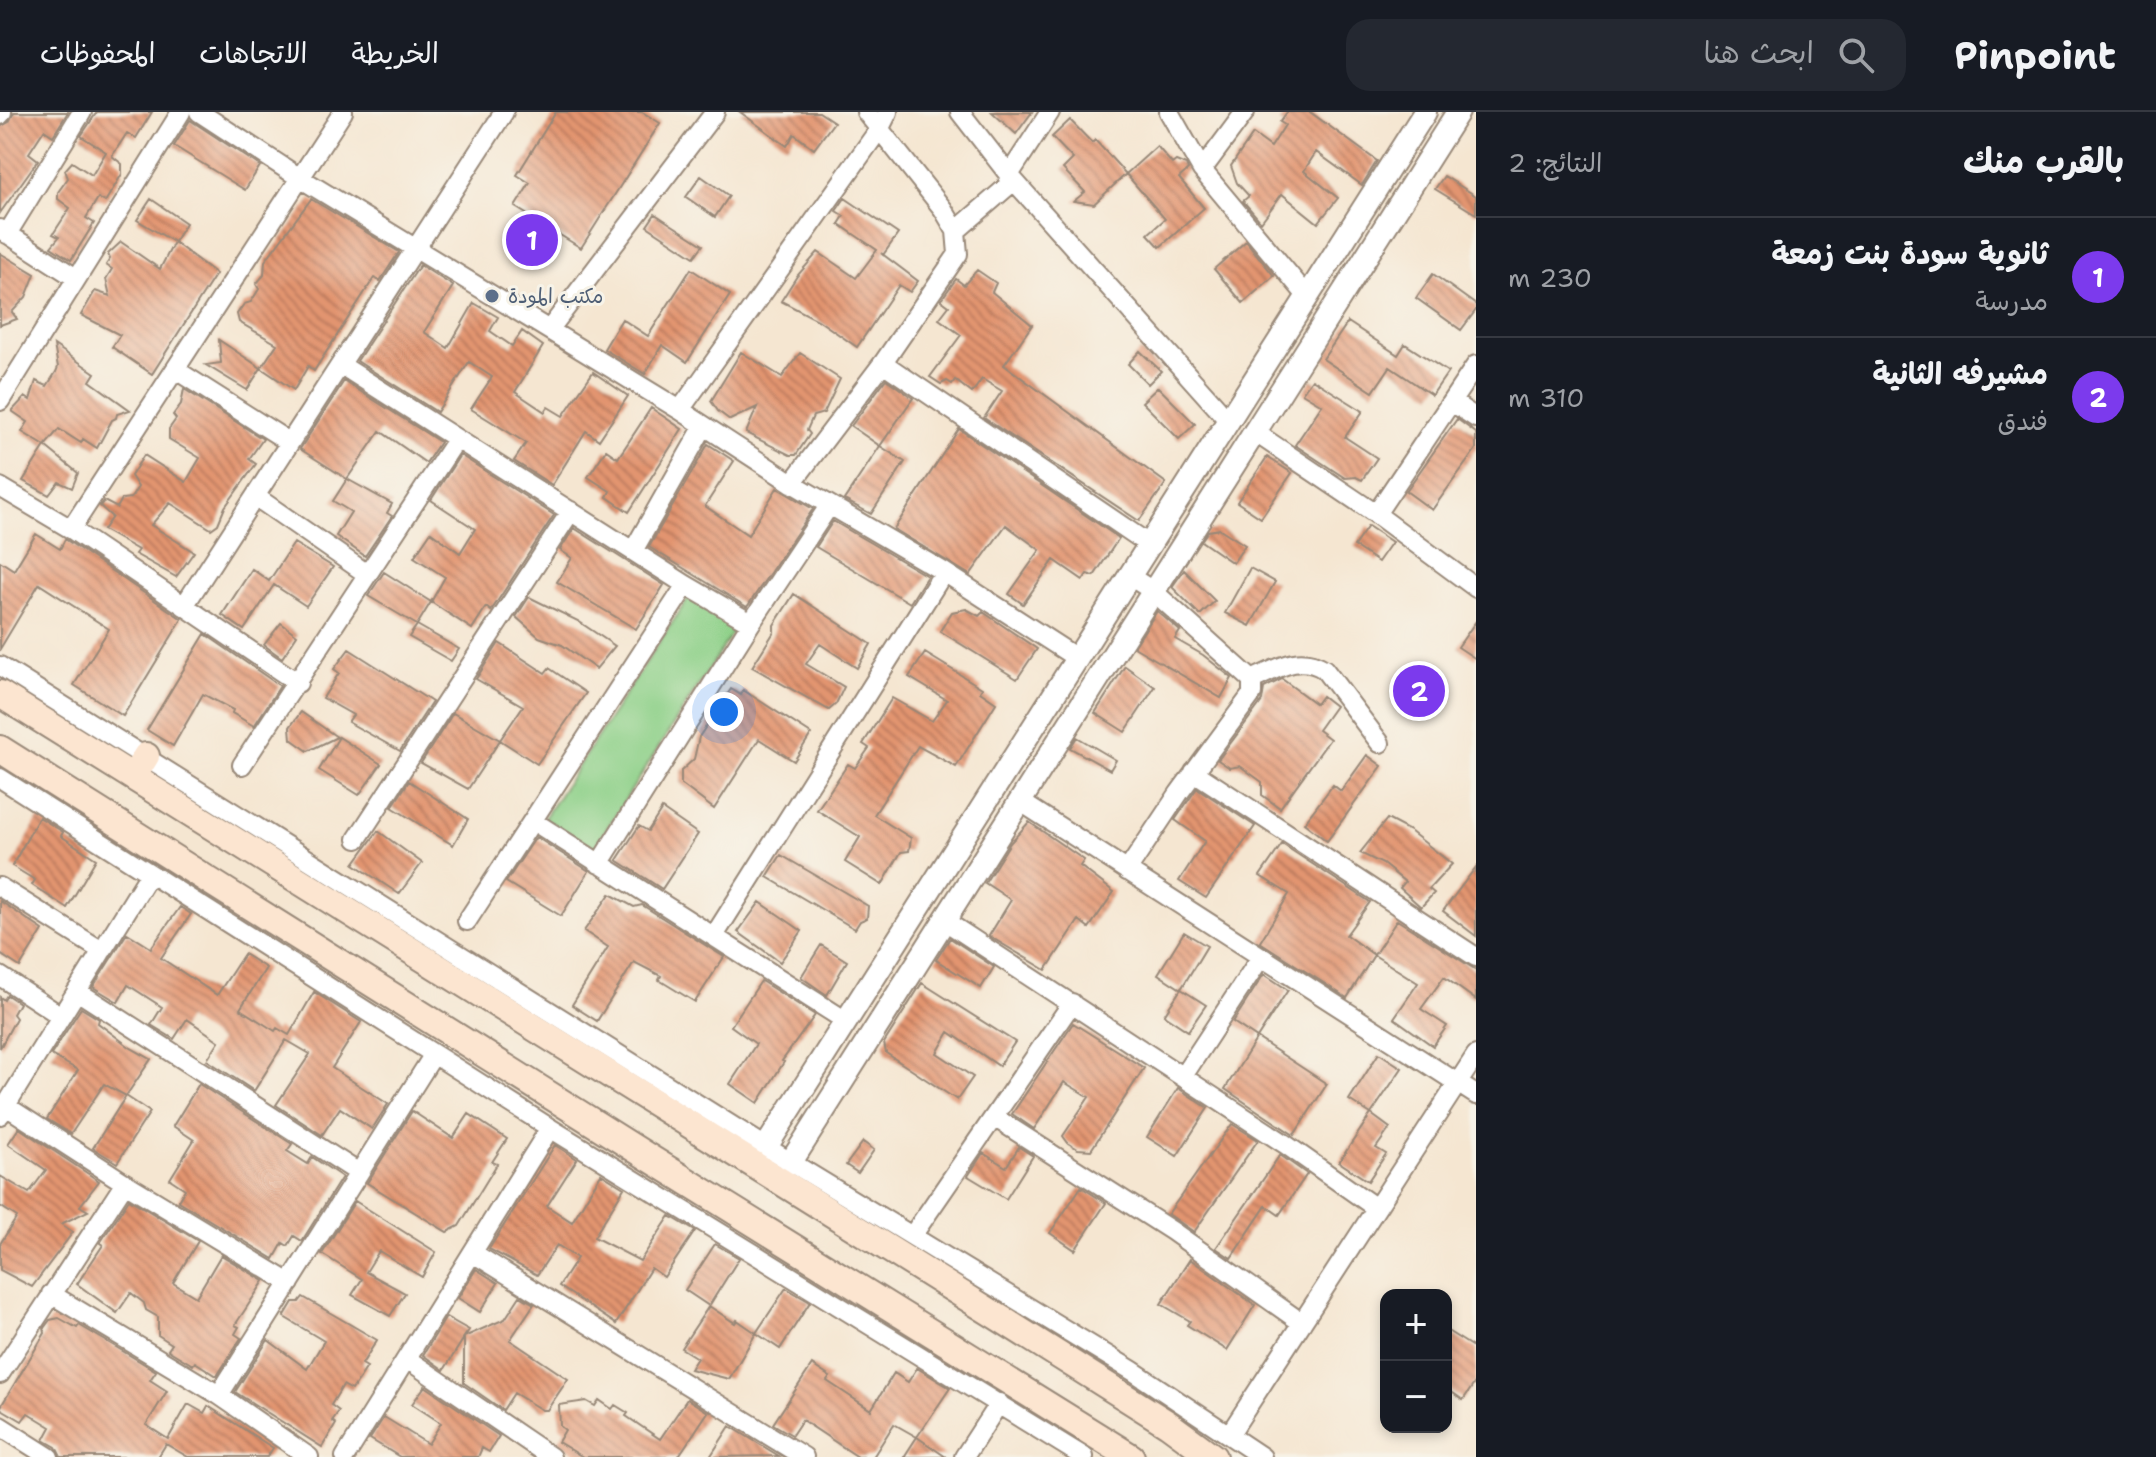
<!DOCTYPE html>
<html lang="ar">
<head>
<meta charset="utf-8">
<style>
	:root { --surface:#171b24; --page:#242831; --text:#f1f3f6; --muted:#9ea1a6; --line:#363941; --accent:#7c3aed }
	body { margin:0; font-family:"Shantell Sans","Playpen Sans Arabic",sans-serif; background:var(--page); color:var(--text); direction:rtl }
	.controls { position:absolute; right:24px; bottom:24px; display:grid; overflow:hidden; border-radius:16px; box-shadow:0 4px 12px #0003 }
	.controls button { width:72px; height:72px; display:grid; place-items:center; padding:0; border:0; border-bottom:2px solid var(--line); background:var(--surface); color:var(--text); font:40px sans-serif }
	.you { position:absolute; left:724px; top:600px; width:28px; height:28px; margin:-20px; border:6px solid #fff; border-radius:50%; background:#1a73e8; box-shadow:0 0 0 12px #1a73e833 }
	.badge { display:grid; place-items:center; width:52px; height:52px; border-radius:50%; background:var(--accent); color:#fff; font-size:26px; font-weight:700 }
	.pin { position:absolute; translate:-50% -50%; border:4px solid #fff; box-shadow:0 2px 8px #0006 }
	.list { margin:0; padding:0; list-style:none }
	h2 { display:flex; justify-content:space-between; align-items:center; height:104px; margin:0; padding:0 32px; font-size:34px }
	h2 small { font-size:26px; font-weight:400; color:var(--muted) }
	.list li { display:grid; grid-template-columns:52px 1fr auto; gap:24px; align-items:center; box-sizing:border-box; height:120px; padding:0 32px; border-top:2px solid var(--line) }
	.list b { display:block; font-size:30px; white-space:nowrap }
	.list p { margin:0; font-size:26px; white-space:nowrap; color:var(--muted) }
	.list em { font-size:26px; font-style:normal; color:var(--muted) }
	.icon { flex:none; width:44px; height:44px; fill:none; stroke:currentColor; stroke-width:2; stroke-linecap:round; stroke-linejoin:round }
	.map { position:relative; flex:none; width:1476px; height:1345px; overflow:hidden; direction:ltr }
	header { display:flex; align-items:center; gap:48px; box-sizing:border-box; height:112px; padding:0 40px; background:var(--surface); border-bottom:2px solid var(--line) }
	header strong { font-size:38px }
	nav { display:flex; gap:44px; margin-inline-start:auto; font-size:28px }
	.search { width:560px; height:72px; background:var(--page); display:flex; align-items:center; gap:20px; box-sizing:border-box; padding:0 28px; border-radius:24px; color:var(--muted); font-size:30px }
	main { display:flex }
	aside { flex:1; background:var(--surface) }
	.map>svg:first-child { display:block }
</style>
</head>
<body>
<header>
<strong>Pinpoint</strong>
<div class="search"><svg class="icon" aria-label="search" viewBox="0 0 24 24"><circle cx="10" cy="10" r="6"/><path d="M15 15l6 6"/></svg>ابحث هنا</div>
<nav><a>الخريطة</a><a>الاتجاهات</a><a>المحفوظات</a></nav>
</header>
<main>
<aside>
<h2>بالقرب منك<small>النتائج: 2</small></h2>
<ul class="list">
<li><span class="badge">1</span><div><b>ثانوية سودة بنت زمعة</b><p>مدرسة</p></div><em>230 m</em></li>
<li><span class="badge">2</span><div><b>مشيرفه الثانية</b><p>فندق</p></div><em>310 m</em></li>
</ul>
</aside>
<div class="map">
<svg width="1476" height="1345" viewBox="0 0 1476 1345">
	<defs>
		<pattern id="building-back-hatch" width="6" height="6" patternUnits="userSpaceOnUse" patternTransform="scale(2)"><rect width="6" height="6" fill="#e29470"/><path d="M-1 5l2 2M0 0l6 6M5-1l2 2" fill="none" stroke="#b8795b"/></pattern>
	</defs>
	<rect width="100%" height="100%" fill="#f7f3e8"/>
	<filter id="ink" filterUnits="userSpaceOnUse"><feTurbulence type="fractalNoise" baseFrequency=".0125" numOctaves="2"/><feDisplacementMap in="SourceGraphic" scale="16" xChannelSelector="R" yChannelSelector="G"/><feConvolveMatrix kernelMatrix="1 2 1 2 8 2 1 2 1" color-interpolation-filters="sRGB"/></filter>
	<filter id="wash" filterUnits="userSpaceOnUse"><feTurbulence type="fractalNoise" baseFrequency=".006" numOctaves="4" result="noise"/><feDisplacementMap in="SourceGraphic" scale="32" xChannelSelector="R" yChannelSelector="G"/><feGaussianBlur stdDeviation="1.8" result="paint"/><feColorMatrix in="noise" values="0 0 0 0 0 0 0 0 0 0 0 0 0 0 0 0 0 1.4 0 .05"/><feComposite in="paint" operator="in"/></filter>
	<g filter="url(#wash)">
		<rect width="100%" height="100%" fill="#f5e6d1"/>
		<path fill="#8dd088" stroke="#647d53" stroke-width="2" d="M689,485L736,515L593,738L544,706Z"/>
		<g id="blocks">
			<path fill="url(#building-back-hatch)" d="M14,0H68L53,24L44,18L29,41L38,48L0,101V15L9,10Z
				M97,0H152L136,26L127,21L112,44L122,52V62L105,90L98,86L86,106L94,111L71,148L51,135L59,125L53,122L70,96L58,87V80L68,66L65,58L72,50L92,63L106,40L81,24Z
				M556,0H642L660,11L581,136L515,95L530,71L517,63Z
				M740,0H819L834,10L814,37L794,22L787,34Z
				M992,0H1032L1016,22Z
				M1287,0H1310L1377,49L1362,73L1316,40L1304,59L1338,86L1318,111L1282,82L1261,110L1243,89L1249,84L1237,71L1231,54L1253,22L1271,35L1285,13L1280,10Z
				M190,8L260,54L245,78L174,34Z
				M1070,8L1092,31L1095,28L1126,62L1094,92L1074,89L1085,80L1063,57L1073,47L1052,25Z
				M1157,34L1172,52L1176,49L1186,53L1188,58L1179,66L1204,96L1160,135L1148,122L1165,107L1126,62Z
				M701,64L729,84L715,105L686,85Z
				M1444,64L1476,84V102L1435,77Z
				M845,86L898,122L883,143L881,141L918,169L910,180L899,173L857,235L818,208L781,189L797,164L818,140L856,166L877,138L839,112L844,104L836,99Z
				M151,87L186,111L174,130L137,108Z
				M311,87L399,140L380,169L374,166L314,259L308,254L294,278L261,256L277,232L239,210L237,202L244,192L251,190L259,177L256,172L264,163L265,149Z
				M655,102L703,133L694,145L647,114Z
				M1246,129L1274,164L1243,191L1214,157Z
				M121,130L160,157L174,130L216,162L152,262L112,235L120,223L81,203L95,179L110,184L106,167L112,157L106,153L110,147L108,142Z
				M0,141L35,162L26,185L12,200L17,207L0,213Z
				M420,153L453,174L424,220L448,236L474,191L498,205L490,219L512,234L522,219L543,234L515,280L545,300L548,295L563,304L593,260L628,284L599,328L586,319L552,373L514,349L526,331L471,297L492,265L469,250L437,300L357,249Z
				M691,157L730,183L687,250L662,233L645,262L604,237L622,207L648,224Z
				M977,158L996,171L992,180L1032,213L1004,253L1166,371L1139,409L984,306L1002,279L982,267L972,281L955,268L952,272L947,269L941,272L930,265L961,223L939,207L949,194L941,188L956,167L964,173Z
				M1433,162L1476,193V198L1461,218L1416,186Z
				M1348,210L1398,243L1405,232L1448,260L1432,283L1390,255L1373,280L1323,247Z
				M219,228L261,256L247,278L206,253L221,251Z
				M54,233L95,261L90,269L130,298L117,302L116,306L112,308L97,336L83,327L81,331L59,317L45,334L22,320L28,310L12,299L25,285L30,288L36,269L47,274L56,260L58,255Z
				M1140,239L1161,259L1148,272L1128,252Z
				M741,240L782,265L800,241L840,267L824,301L813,304L807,318L810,322L796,343H790L746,321L757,295L730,308L718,299L711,289Z
				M886,267L913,286L880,334L851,314Z
				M1312,267L1363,299L1345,325L1377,346L1362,368L1356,365L1345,366L1295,333L1322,293L1302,281Z
				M344,269L440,330L426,351L380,319L347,367L300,337Z
				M1158,275L1195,312L1179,327L1142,290Z
				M184,277L263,327L249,347L256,352L225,395L218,412L211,417L170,391L151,413L194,440L176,465L135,442L138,438L103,418L112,405L100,394L104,389L117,396L122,387L131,386L138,375L131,364L144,343L186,370L200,346L169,327V317L176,307L173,303L181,292Z
				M651,296L682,317L629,400L607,385L610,379L588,365L606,338L618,346Z
				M1457,307L1476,321V337L1432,398L1406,379Z
				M959,317L1119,426L1094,464L1087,462L1083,468L1054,448L1023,492L1009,482L1040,438L1006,413L970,463L894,417Z
				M708,332L734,349L705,394L748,423L777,376L813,397L747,495L649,435Z
				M45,334L78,361L72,376L59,370L49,383L23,369Z
				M880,334L905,350L871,402L844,388Z
				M460,343L554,403L491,499L486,495L472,517L431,490L445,465L414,445L431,420L460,441L475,417L431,388Z
				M1267,345L1292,361L1261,406L1237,390Z
				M347,367L392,392L387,401L392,404L365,444L336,424L351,400L333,389Z
				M833,409L927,464L910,491L816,435Z
				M1368,414L1392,430L1378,450L1354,434Z
				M574,416L664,473L636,517L557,470L572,446L560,438Z
				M1220,417L1245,433L1233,451L1201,429L1208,419Z
				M36,422L60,437L65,427L182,507L123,604L74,573L109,517L39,472L0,537V449L14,458Z
				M294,431L333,455L306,494L274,473L244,518L222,503L252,457L269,469Z
				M1250,456L1275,470L1250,514L1225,501Z
				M1184,458L1215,489L1200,503L1172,475Z
				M384,460L431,490L417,513L368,484Z
				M794,482L871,532L857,556L820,532L806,552L844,575L836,592L829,598L752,555L774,520V513Z
				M529,485L578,509L615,534L596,557L562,533L539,525L516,505Z
				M966,497L979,504L983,500L1037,537L1017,567L940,519L952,500Z
				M1157,499L1180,519L1175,527L1203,543L1232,566L1221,586L1134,535Z
				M1476,509V547L1458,535Z
				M281,511L297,523L282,546L264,533Z
				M417,513L459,537L451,549L409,525Z
				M205,522L280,574L254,614L232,601L233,598L203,582L173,634L147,618Z
				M499,531L545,561L549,556L586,581L537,652L500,628L523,594L476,567Z
				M349,537L432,590L400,639L348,610L353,603L323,586L339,561L334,557Z
				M925,541L982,576L980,580L996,591L956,655L918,634L874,703L911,726L909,739L901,740L882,773L845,750L860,725L817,698L848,652L855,656L869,636L863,632L892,586L932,609L947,588L909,565Z
				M1125,554L1155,575L1125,620L1095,601Z
				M1282,567L1316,592L1322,584L1335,594L1318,618L1330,627L1280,696L1262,683V670L1240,654L1230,656L1218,648L1262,589L1264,576Z
				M731,577L741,583L743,578L811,622L794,649L759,627L714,697L681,672V659L694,647L699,625Z
				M301,600L337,625L308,639L291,627L290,615Z
				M453,601L500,628L468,677L421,651Z
				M339,625L381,652L359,683L319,658Z
				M1077,625L1116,648L1110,658L1070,636Z
				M1367,643L1382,654L1327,729L1304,711L1333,673L1341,679Z
				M409,669L468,707L453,733L392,695Z
				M1197,676L1255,714L1206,786L1179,769L1205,729L1175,708Z
				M662,697L698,722L662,777L617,748L639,714L648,719Z
				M39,705L63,720L61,724L96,747L67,796L32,773L35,768L12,754Z
				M1387,707L1410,719L1452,752L1429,777L1434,781L1421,795L1400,776L1405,770L1383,752L1360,741Z
				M1029,710L1084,748L1080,754L1114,780L1089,816L1079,808L1046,858L989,824L1011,788L985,771L1010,731Z
				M378,719L422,751L399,782L354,752Z
				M536,725L589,759L561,804L506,770Z
				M1282,732L1370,790L1346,823L1374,843L1347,886L1260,830L1289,782L1260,764Z
				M781,743L868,794L867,806L860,809L855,817L767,765Z
				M1476,755V824L1443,799Z
				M610,782L634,795L642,793L724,845L695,890L659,868L661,864L634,850L597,909L572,893L608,835L584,819Z
				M0,789L43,818L20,855L0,842Z
				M760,790L802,819L780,850L738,820Z
				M180,795L191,802L161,846L217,883L244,842L266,856L240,897L275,919L277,916L289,923L314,880L361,910L332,956L388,992L372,1017L340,996L322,1023L276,993L310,942L286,928L254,979L207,948L219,929L187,907L174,927L151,913L162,895L128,873L118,890L93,875L127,821L151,836Z
				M1397,808L1476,858V888L1444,865L1421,897L1447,914L1433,934L1394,906L1418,871L1374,843Z
				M1184,820L1207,834L1181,877L1158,862Z
				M950,826L994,855L981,876L936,848Z
				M821,833L847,849L827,883L801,865Z
				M1264,862L1288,878L1257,926L1233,910Z
				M761,869L815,903L782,949L784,950L758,991L730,972L756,932L731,914Z
				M922,871L1015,930L999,954L949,920L937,941L973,965L957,988L886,941L884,931Z
				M1181,877L1206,893L1188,919L1164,903Z
				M7,883L19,891L13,902L16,906L0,936V885L4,888Z
				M81,896L99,907L98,911L131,936L151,947L126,984L104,972L71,1022L47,1007L78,958L51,943Z
				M1073,911L1144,956L1091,1038L1078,1037L1068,1031L1063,1024L1089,985L1064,970L1034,1017L1012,1002Z
				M1257,926L1327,972L1294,1023L1225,977Z
				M1379,941L1402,956L1371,1002L1349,988Z
				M199,972L292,1032L287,1039L308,1052L312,1045L342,1065L302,1129L294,1124L288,1134L283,1131L274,1147L178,1089L185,1077L170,1067L194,1028L173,1014Z
				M1178,976L1208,996L1177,1044L1147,1025Z
				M126,984L150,1000L117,1051L93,1036Z
				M412,999L453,1026L469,1002L507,1027L492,1050L497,1052L459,1114L447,1120L367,1071Z
				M1371,1002L1390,1016L1376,1036L1386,1042L1368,1069L1339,1050Z
				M1232,1012L1258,1028L1194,1120L1168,1102Z
				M19,1016L99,1069L80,1094L88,1099L61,1112L73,1120L32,1175L0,1158V1132L17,1105L0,1094V1064L29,1081L46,1058L8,1032Z
				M863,1030L874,1038L858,1061L846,1053Z
				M555,1033L577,1047L547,1094L572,1110L601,1062L624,1076L594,1125L640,1149L670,1104L695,1119L664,1165L651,1156L616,1212L559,1174L577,1146L557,1133L537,1163L489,1137Z
				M1019,1035L1033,1044L1006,1087L968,1064L983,1041L1006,1055Z
				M1280,1043L1307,1062L1279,1103L1266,1094L1231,1146L1216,1136Z
				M1081,1075L1106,1091L1075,1138L1050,1121Z
				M129,1087L198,1129L173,1171L196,1185L221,1143L264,1169L235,1213L239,1215L235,1222L241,1226L217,1264L195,1250L193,1253L168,1238L172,1232L158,1223V1205L146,1198L144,1191L131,1181L117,1201L77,1172L103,1133L100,1131Z
				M355,1089L436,1140L422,1165L379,1139L366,1160L405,1181L390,1204L352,1183L362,1167L322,1142Z
				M715,1132L739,1146L709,1194L685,1178Z
				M1190,1147L1255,1193L1227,1238L1187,1213L1190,1209L1161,1192Z
				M476,1157L498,1171L480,1200L458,1186Z
				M786,1176L810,1190L780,1237L756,1221Z
				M520,1184L534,1192L510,1228L568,1267L547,1298H542L514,1281L503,1298L464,1271V1226L444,1258L423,1243L446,1205L469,1218L464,1225L505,1207Z
				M303,1185L377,1228L362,1252L367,1255L352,1278L343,1273L331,1293L339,1299L332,1309L336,1312L322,1335L235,1280L268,1228L307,1257L324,1229L284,1205L293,1190H299Z
				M709,1194L735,1211L737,1208L756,1221L729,1267L690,1257L697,1246L681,1236Z
				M59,1206L77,1216L79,1213L156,1259L150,1268L167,1279L146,1313L168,1327L188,1292L204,1301L208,1294L273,1336L267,1345H188L166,1332L158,1345H61L56,1335L44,1328L51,1315L28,1301L22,1309L0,1296L45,1221L44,1216L50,1208Z
				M1446,1218L1476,1237V1269L1463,1288L1446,1276Z
				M812,1253L830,1265L827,1269L871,1298L894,1261L908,1270L917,1256L950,1276L917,1325L894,1312L873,1345H858L802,1308L792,1323L773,1312Z
				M425,1274L499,1324L489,1340L482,1336L478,1345H400L370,1327L384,1305L428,1332L441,1311L412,1292Z
				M687,1287L708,1300L678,1345H583L558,1330L565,1318L560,1314L559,1293L586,1289L595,1294L599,1288L612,1297L615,1293L628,1301L626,1304L660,1327Z
				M730,1314L779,1344L710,1345Z
				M917,1325L946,1345H904Z"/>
		</g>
	</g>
	<g filter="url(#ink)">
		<use href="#blocks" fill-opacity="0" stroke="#988878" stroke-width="2"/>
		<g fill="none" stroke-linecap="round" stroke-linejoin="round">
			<g stroke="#988878" stroke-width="22">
				<path id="minor" d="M199,0L300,66L680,298L792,371L944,460L1078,547
					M960,0L1009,63L1228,308
					M1169,0L1202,58L1307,184
					M0,3L2,0
					M1202,58L1245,0
					M0,117L76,166
					M956,119L1008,74L1009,63L1050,0
					M7,122L82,0
					M549,218L715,0
					M883,251L1150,433
					M341,253L686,473L751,511
					M176,258L289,330
					M0,289L181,0
					M1452,290L1476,306
					M680,298L880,16L888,0
					M1253,319L1376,402L1476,476
					M792,371L883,251L958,142L956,119L943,97L866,0
					M0,375L71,417L298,571
					M256,385L367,462
					M1376,402L1476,253
					M71,417L343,0
					M633,439L704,314
					M184,494L504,0
					M0,554L766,1035L1133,1259L1262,1345
					M1252,568C1277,557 1298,541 1324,557L1380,631
					M242,653L456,328
					M1194,660L1476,845
					M0,666L550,1016L1084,1345
					M1021,690L1476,983
					M533,709L846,909
					M357,727L571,399
					M599,752L751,511L829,394
					M1127,759L1179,681L1252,582V568L1153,479L1131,465
					M0,775L102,839
					M467,809L686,473
					M945,809L1285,1032L1376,1096
					M714,824L944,460
					M0,864L61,904
					M77,879L359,1061
					M1183,964L1261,845
					M6,994L125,1071L290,1171
					M0,1003L149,763
					M994,1005L1172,1119L1302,1211
					M912,1124L1072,891
					M473,1141L804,1345
					M51,1182L219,1283L309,1345
					M407,1247L551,1345
					M0,1262L125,1071
					M219,1283L434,942
					M0,1314L49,1345
					M1229,1323L1476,943
					M345,1345L550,1016
					M964,1345L999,1291"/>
			</g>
			<g stroke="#988878" stroke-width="26">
				<path id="tertiary" d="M766,1035L1425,0
					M791,1050C1014,701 1233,349 1458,0"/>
			</g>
			<g stroke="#988878" stroke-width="30">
				<path id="secondary" d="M0,582L995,1203L1168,1312L1213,1345
					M0,637L648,1045L1131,1345
					M133,665L146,644"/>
			</g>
			<use href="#minor" stroke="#fff" stroke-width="18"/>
			<use href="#tertiary" stroke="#fff" stroke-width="22"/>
			<use href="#secondary" stroke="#fce5d0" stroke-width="26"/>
		</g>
	</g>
	<circle fill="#5c6f8a" stroke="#f7f3e8" stroke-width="3" cx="492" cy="184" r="8"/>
	<g text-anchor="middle" stroke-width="6" stroke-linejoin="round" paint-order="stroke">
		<g font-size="20" fill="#4e5e75" stroke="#f7f3e8" text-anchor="start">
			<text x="508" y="191">مكتب المودة</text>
		</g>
	</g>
</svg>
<div class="controls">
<button>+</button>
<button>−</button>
</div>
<div class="you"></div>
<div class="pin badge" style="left:532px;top:128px">1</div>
<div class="pin badge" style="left:1419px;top:579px">2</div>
</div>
</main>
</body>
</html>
